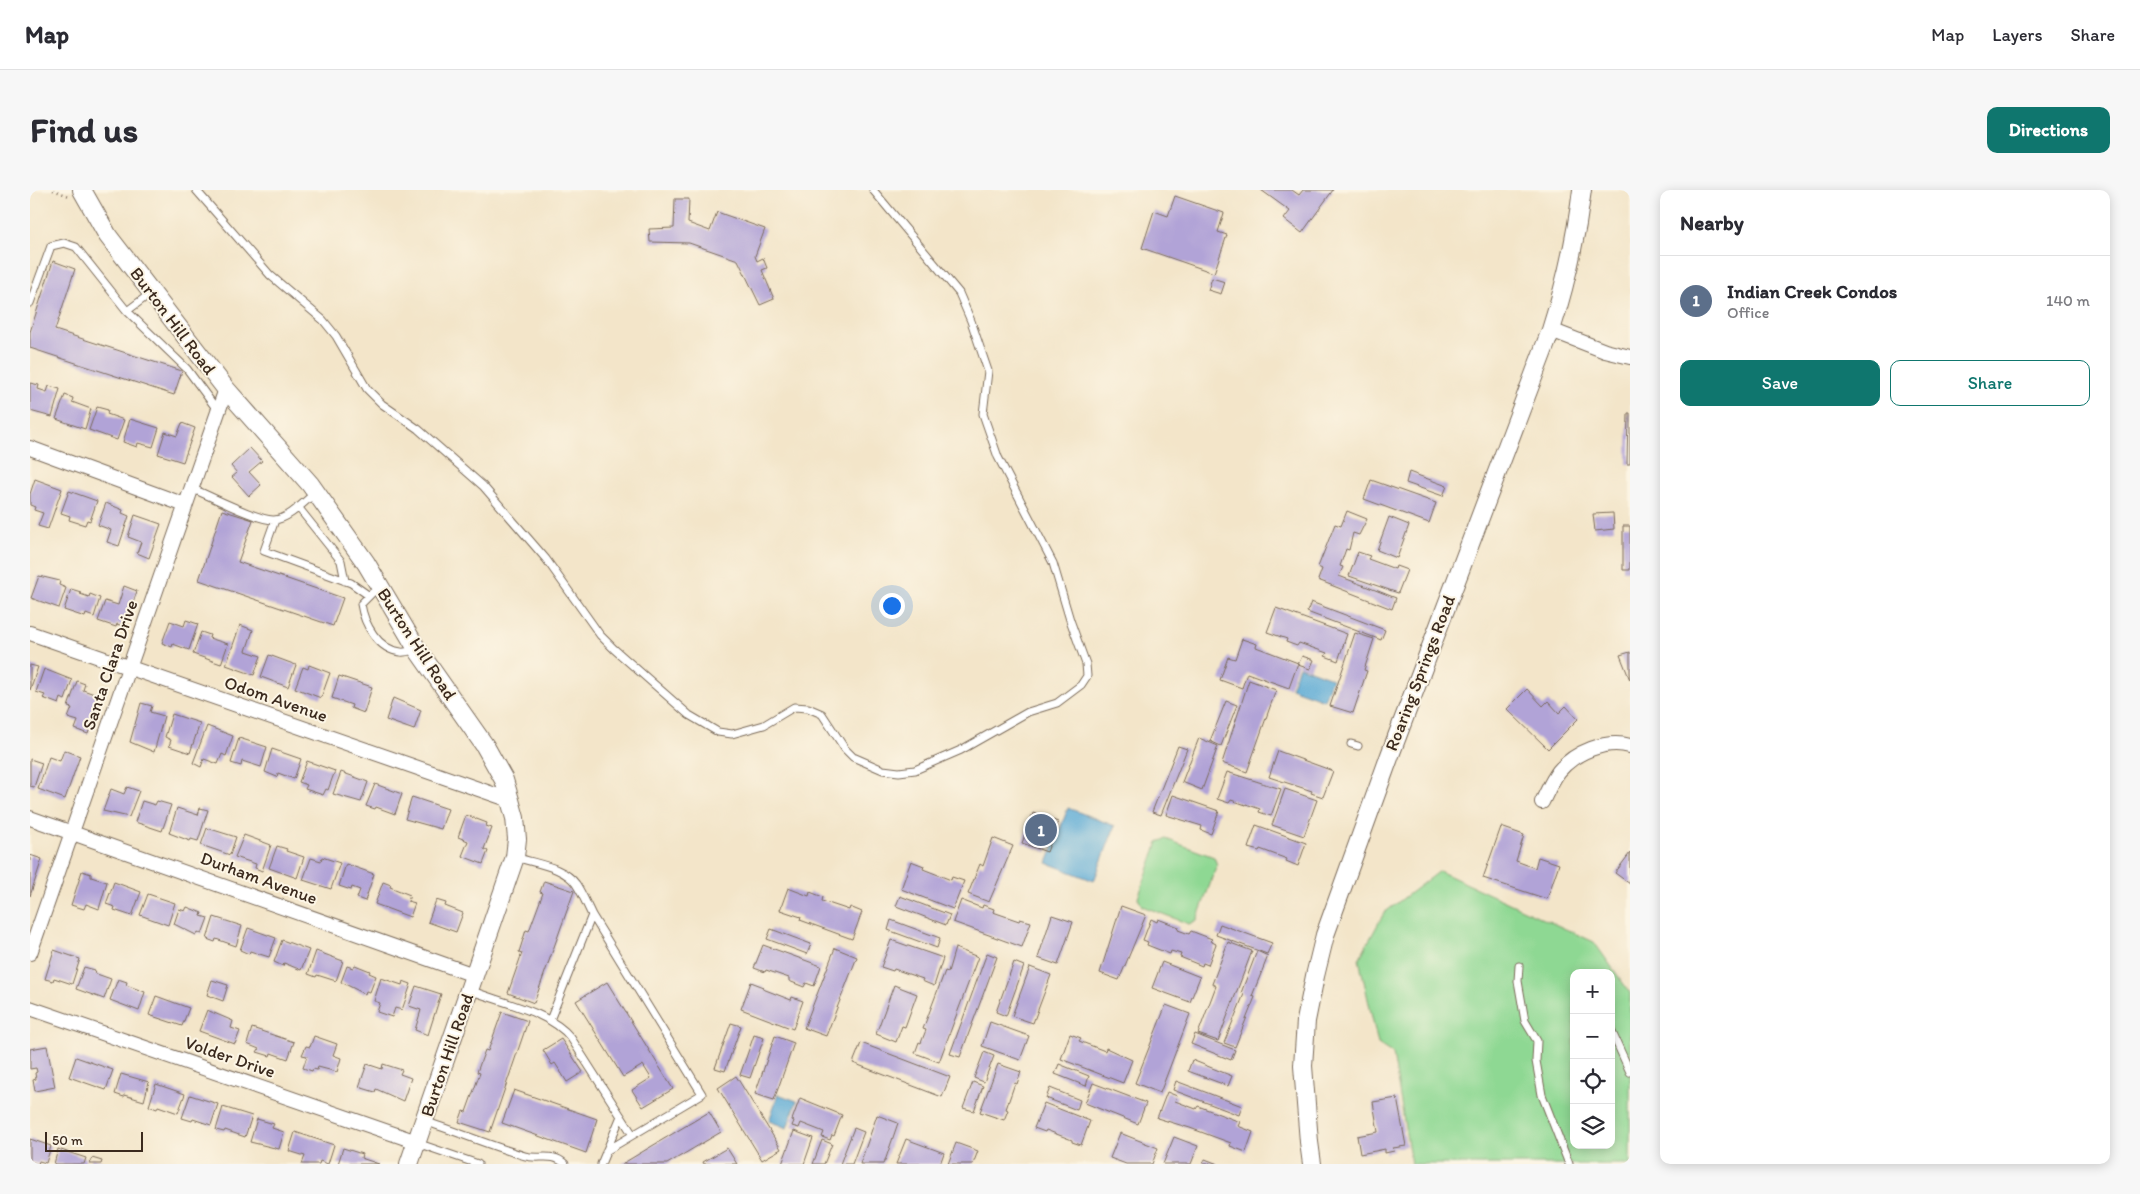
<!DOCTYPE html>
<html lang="en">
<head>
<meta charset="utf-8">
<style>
	:root { --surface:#fff; --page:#f7f7f7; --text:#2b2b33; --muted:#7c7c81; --line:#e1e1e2; --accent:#0f766e }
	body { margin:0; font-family:Itim,sans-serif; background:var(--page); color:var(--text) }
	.controls { position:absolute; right:15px; bottom:15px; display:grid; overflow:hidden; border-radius:10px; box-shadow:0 2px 12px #0003 }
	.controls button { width:45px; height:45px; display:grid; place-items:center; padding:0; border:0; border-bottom:1px solid var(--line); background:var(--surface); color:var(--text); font:25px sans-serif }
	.scale { position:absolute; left:15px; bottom:12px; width:98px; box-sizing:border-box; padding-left:5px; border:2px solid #3b2a1e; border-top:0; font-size:14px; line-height:18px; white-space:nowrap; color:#3b2a1e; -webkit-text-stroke:4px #fcf5e5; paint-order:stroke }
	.you { position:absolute; left:861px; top:415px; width:18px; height:18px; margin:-12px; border:4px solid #fff; border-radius:50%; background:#1a73e8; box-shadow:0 0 0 8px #1a73e833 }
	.badge { display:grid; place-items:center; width:32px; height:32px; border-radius:50%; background:var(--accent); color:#fff; font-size:16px; font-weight:700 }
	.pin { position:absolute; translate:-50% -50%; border:2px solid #fff; box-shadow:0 1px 5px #0006 }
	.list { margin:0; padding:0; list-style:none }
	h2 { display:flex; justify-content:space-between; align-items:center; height:65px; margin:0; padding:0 20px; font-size:21px }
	h2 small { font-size:16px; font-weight:400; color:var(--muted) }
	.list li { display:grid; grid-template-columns:32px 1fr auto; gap:15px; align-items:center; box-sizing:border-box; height:90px; padding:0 20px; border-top:1px solid var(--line) }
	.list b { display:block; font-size:19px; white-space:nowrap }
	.list p { margin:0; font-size:16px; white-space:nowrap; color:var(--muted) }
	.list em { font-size:16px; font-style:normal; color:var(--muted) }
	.actions { display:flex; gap:10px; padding:15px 20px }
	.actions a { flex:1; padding:11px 0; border:1px solid var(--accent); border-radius:10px; text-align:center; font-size:18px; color:var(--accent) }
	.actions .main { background:var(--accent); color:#fff }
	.icon { flex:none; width:28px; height:28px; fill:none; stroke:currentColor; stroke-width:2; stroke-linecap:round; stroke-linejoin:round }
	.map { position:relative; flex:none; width:1600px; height:974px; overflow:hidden; border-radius:10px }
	header { display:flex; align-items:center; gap:30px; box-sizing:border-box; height:70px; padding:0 25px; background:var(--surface); border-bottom:1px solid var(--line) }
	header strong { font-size:24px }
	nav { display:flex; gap:28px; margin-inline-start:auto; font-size:18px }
	.intro { display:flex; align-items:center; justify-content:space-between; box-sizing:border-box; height:120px; padding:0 30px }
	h1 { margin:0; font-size:35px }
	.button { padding:12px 22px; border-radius:10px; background:var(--accent); color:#fff; font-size:18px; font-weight:700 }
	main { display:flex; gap:30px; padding:0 30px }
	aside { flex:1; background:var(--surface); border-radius:10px; box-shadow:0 2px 12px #0003 }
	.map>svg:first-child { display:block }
</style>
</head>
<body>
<header>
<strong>Map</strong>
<nav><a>Map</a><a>Layers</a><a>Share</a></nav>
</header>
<div class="intro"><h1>Find us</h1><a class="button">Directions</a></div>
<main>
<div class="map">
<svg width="1600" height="974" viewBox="0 0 1600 974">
	<rect width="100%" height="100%" fill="#fcf5e5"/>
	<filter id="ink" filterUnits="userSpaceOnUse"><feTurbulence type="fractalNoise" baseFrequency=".02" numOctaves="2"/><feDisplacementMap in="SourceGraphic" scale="10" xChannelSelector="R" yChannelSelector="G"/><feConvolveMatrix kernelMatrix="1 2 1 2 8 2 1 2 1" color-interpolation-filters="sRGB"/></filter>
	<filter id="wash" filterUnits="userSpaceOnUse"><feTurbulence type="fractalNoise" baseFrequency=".0096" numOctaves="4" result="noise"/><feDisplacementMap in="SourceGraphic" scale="20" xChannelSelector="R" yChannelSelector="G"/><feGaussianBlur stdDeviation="1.12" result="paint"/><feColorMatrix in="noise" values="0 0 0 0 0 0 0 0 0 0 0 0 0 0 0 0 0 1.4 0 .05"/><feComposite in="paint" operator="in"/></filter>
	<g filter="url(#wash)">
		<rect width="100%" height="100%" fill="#f3e5c9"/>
		<path fill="#8ed893" stroke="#648158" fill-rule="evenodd" d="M1136,649L1184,667L1187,675L1167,730L1159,734L1112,716L1108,708L1128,652Z
			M1409,681L1564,752L1600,803V974H1381L1363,864L1348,854L1329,769L1354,723ZM1544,783H1581V955H1544Z"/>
		<path fill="#5baad5" stroke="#4b6a7a" d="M1269,476L1302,488L1294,510L1261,498Z
			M1038,618L1085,636L1064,691L1017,673Z
			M748,904L767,911L757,938L739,931Z"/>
		<g id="blocks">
			<path fill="#b1a3d7" d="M1231,0H1262L1269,5L1273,0H1303L1272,43L1254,29L1260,21Z
				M1145,6L1194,23L1188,42L1197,45L1184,83L1112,58L1124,21L1138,26Z
				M645,9H659L658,33L680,41L687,22L735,39L725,66L727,71L733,68L737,78L732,80L744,109L730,115L708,70L659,53L620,52L619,39L644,38Z
				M23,71L45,79L25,140L152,181L144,205L0,158V142Z
				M1182,88L1195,92L1191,104L1178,100Z
				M0,193L9,195L8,199L17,202L19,196L30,199L22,227L0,221Z
				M35,205L43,208L42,212L61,219L55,239L26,229Z
				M67,217L78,220L77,224L94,230L87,250L59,240Z
				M1598,223H1600V274H1597Z
				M100,229L129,238L123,257L108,253L107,257L93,252Z
				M152,233L165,238L153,272L128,264L135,242L147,246Z
				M220,258L232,271L219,282L231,295L219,306L202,287L207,283L201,276Z
				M1379,282L1417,296L1413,306L1376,293Z
				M5,289L32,299L18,339L8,336L13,323L4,320L5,317L0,315V304Z
				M1341,290L1406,313L1399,333L1334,309Z
				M39,301L67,311L60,331L57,330L55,335L39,330L40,326L31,323Z
				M76,313L93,320L92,323L99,326L89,356L77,352L81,340L68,335Z
				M192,320L223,330L208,372L313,408L303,436L169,390Z
				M1317,321L1337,329L1329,345L1323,343L1319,360L1316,359L1310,376L1313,377L1309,386L1366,408L1362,419L1288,390L1292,379L1288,377L1305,334L1311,336Z
				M1583,323L1584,339L1565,341L1563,324Z
				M105,325L131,334L119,368L107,363L111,352L98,347Z
				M1359,327L1379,335L1367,368L1347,360Z
				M1593,336H1600V380H1593Z
				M1328,362L1340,366L1338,369L1365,379L1366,376L1377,380L1368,403L1319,386Z
				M9,386L30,391L29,395L36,398L29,418L1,408Z
				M94,396L107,401L95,437L87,434L86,437L68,431L75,411L88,415Z
				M41,399L51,402L50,404L59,407L60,404L70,408L64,427L56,424L55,427L34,420Z
				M1281,412L1355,440L1351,450L1277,422Z
				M1246,418L1317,444L1308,471L1295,466L1297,463L1269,453L1267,456L1256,452L1257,449L1237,442Z
				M156,430L168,434L159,460L143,454L142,457L132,453L140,431L154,436Z
				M210,435L223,440L216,461L231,466L224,485L196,475Z
				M171,442L180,445L179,448L198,454L191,474L163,464Z
				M1325,443L1344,449L1334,480L1337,481L1323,523L1300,516Z
				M1212,449L1227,454L1226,457L1268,473L1259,498L1217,483L1212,498L1190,490L1198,467L1205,469Z
				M1600,462V490L1590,465Z
				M239,465L266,475L258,497L231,487Z
				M1272,466L1284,470L1280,479L1268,475Z
				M0,475L8,477L0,500Z
				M279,475L300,483L291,508L265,498L273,477L278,479Z
				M14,479L42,490L35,510L31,508L29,514L13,508L15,505L6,502Z
				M309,486L342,497L334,523L321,518L322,515L302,508Z
				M1219,490L1246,500L1217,582L1192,573Z
				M47,491L55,494L53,500L70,506L58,544L45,539L48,531L38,528L42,518L38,517Z
				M1497,499L1513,516L1518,511L1529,523L1536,516L1548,529L1518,559L1477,519Z
				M363,508L391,520L384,540L356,530Z
				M1196,511L1207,515L1191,556L1180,551Z
				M111,513L122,516L120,522L134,526L124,562L100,552Z
				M142,524L170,533L160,563L139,556L141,550L135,547Z
				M177,536L203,546L196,566L192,564L188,574L174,569L171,577L163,573Z
				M209,548L237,557L231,577L212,571L211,576L201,573Z
				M1169,548L1188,556L1172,600L1152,592Z
				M1148,556L1157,559L1131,625L1122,622Z
				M242,559L271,569L264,589L248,583L247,587L235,582Z
				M34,560L50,566L35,609L8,599L19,567L30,571Z
				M1248,561L1303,581L1293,607L1281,603L1282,601L1239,587Z
				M0,569L12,573L4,597L0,596Z
				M277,571L305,581L298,600L296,599L293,605L275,599L277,595L269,592Z
				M311,582L338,592L331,612L303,604Z
				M1197,582L1251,599L1241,626L1229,622L1230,619L1216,614V615L1201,610L1199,613L1187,609Z
				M345,594L372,604L365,624L346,617L345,619L336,616Z
				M97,597L109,601L99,627L73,621L81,599L94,604Z
				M1255,599L1287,610L1274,646L1242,635Z
				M1143,605L1189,621L1181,644L1171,640L1172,636L1136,625Z
				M382,607L418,619L411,639L375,629Z
				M112,611L125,615L127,611L141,615L132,641L105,632Z
				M147,618L168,625L170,618L178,620L168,651L161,649L160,651L139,643Z
				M1003,623L1028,632L1017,662L992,653Z
				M436,625L457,633L456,636L462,638L454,659L458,661L453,674L432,666L438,651L428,647Z
				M1226,635L1276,653L1268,676L1256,671L1257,669L1230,659L1229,661L1218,658Z
				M1471,637L1494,645L1486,671L1505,678L1508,667L1529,674L1517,709L1453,688Z
				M177,638L206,647L200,665L171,655Z
				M214,645L241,655L232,681L225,678L226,674L205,667Z
				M963,648L983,656L959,712L938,704L950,674L953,676Z
				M247,656L257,659L256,661L274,667L267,688L239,678Z
				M1600,663V694L1585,683Z
				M0,665L12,669L0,706Z
				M292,667L310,673L301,699L273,690L281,668L291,671Z
				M881,671L894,676L893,679L921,690L922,687L934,691L923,719L871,699Z
				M316,674L344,684L335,711L327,708L330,700L322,697L321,700L309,696Z
				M52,681L61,684V687L77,692L69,719L56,714L54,719L41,715Z
				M514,691L544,701L504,813L478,803L492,763L489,762L496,740L499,741L513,703L510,702Z
				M84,692L111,702L102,726L84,720L85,717L76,714Z
				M353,692L361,695L360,697L380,705L378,711L385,713L380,727L345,714Z
				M758,698L779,706L780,702L793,707L792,711L819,720L820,717L832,722L822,749L770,730L771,727L750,720Z
				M118,704L145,713L138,735L110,725Z
				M870,706L920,725L916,735L866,716Z
				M406,710L416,713L415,716L433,723L426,742L398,732Z
				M931,710L952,718L953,715L964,719L963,722L989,731L990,729L1001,732L992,757L923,732Z
				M1091,716L1116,725L1089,790L1070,783Z
				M157,717L172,723L171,726L178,728L172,744L168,742L166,745L144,734L149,719L155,721Z
				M1022,725L1043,732L1028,775L1008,768Z
				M184,727L212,736L206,756L186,749L185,752L177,749Z
				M1121,729L1127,732L1128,729L1149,737L1148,740L1159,744L1161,741L1182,749L1180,751L1186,754L1178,775L1173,773L1172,776L1150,767L1151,764L1141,761L1140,764L1117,755L1118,752L1113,750Z
				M861,730L910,748L907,758L858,740Z
				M1190,734L1242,753L1237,764L1186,745Z
				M218,738L246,748L239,767L220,761L219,764L210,760Z
				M741,739L781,754L777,764L737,749Z
				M252,750L279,760L271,780L254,773L253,776L244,772Z
				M861,750L913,768L904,796L892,791L893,789L864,779L863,781L851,777Z
				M1198,752L1222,761L1188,851L1168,844L1186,796L1182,794Z
				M733,755L791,776L784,796L776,793L774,797L759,791V788L736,780L735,782L724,778Z
				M805,758L827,767L796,846L774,838Z
				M925,758L948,767L909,872L885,863L889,852L891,853L896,840L893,839L915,781L918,782Z
				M24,760L50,769L42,794L24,788L23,791L15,789Z
				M286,761L313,771L306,791L287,785L286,787L278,784Z
				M1227,761L1238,766L1222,806L1225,807L1205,857L1194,853L1214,804L1211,803Z
				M957,763L967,767L930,867L920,864Z
				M984,772L994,776L976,826L966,822Z
				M1132,772L1170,787L1160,812L1122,798Z
				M325,775L340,781L339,783L346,786L340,802L336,801L335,804L311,792L317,776L323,778Z
				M54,777L65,780L64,783L81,789L74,809L46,799Z
				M1000,777L1021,785L1003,833L982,826Z
				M351,788L372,795L373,791L381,794L372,820L365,818L362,827L347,822L350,813L344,811Z
				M88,789L97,792L96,795L115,802L109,821L80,810Z
				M182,790L198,795L193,811L177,805Z
				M577,792L643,899L613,917L602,900L621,888L613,875L593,887L546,811Z
				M721,792L734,797L733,799L761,810L762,807L773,811L763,839L711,819Z
				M864,795L887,804L875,837L872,836L866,852L846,844Z
				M386,796L411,804L398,845L385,840L391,820L379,816Z
				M126,806L159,818L152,836L119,825Z
				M1136,815L1160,824L1130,903L1105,893Z
				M177,820L203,831L201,838L210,841L205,854L169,841Z
				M472,822L498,831L460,942L429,932L433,921L436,922L450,883L447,882L455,860L458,861Z
				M960,832L999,846L990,870L952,856Z
				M701,833L711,836L695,881L685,878Z
				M222,838L264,852L258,869L241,863L240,866L227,862L229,859L217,854Z
				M1040,844L1051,848L1049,851L1075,861L1076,858L1102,870L1093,893L1031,869Z
				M1165,844L1205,860L1201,870L1161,854Z
				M724,845L734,848L720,888L710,885Z
				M284,846L307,854L303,865L311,868L307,882L288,877L287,880L283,879L282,881L273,878L277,866L272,865L276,856L280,857Z
				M745,846L764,853L744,910L725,904Z
				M531,849L553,882L537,892L525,873L522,875L513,860Z
				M831,853L920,887L912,907L823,873Z
				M17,856L25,897L5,901L3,890L6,889L5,883L7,882L6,878L0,879V859Z
				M954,862L964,866L954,892L944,888Z
				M46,867L83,880L76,900L39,887Z
				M1162,870L1202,886L1198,896L1158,881Z
				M337,874L352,879L353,874L372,880L370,884L381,888L373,911L346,899L345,902L329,897Z
				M968,874L991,882L987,894L985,893L976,919L978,920L974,930L950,922Z
				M1029,874L1059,886L1056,896L1025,884Z
				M91,884L119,892L114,911L94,905V907L85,904Z
				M706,886L751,959L732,970L688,898Z
				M1146,891L1212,916L1209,925L1143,900Z
				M943,892L953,896L944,921L933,918Z
				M1063,893L1116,913L1108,934L1055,913Z
				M126,894L155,904L148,923L128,916L127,919L119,916Z
				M1020,898L1050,910L1047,920L1016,908Z
				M484,900L567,929L556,963L472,933Z
				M1137,902L1147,906L1145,911L1166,919L1168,916L1210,932L1208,936L1223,942L1216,962L1200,956L1201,953L1160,938L1127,928Z
				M160,905L188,914L181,935L163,929L162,931L152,928Z
				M770,908L812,925L804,946L802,945L800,950L792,947L794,942L771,933L769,938L762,936L764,931L762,930Z
				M1367,908L1376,956L1363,958L1364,961L1355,963V959L1330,964L1327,946L1348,942L1343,912Z
				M1014,913L1060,931L1051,955L1042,952V950L1016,940L1015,942L1004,938Z
				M193,917L222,926L215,947L195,940L194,942L186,940Z
				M679,922L691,942L637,974H592Z
				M847,925L868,933L856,968L853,974H830Z
				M227,929L244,934L242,938L254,942L249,959L220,952Z
				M824,938L834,942L822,974H810Z
				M764,941L783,948L774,974H752Z
				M265,942L304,955L298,974L290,971L289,974H272L275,966L259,961Z
				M1090,943L1128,958L1122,974H1096L1080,968Z
				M1144,947L1168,956L1161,974H1133Z
				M0,949L21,956L16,973L9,971L8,974L0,972Z
				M876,949L914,963L910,974H866Z
				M792,950L802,954L794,974H783Z
				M926,953L948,961L943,974H918Z
				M313,958L332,964L331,968L349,974H308Z
				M697,958L707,974H674L673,972Z
				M28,959L56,968L54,974H24Z
				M62,968L72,971L71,974H60Z
				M1175,969L1188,974H1173Z"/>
		</g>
	</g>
	<g filter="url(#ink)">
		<use href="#blocks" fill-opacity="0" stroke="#7b6b5a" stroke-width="1"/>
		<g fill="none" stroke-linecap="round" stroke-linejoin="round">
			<g stroke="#7b6b5a" stroke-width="9">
				<path id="service" d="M166,0L240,85L293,130L306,146L337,199L352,214L388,239L453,296L516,369L570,445L584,459L659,525L688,542L702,544L734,535L764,517L778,518L792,524L815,559L823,567L853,580L869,582L885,580L931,560L998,522L1027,513L1051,495L1057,486L1056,474L1040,430L1023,373L968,267L953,224L958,181L941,131L929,103L843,0
					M121,103L97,121L157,179L188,221
					M0,113L21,56L34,53L46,57L97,121
					M161,298C178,305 228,331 244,330C259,329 275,311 286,302
					M268,317L311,371L315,391
					M245,330L234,361L321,393L338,405
					M342,403L331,414C334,434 348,460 371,462C375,463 382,460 386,459
					M1321,554L1328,556
					M486,667C505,674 533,676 546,694C552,703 557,715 562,725L520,830
					M562,725L672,904L576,961
					M1489,776L1488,791L1495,831L1507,851L1506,871L1512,905L1539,974
					M439,800C470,812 521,822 541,848L603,945
					M1581,840L1600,882
					M394,931C428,942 461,956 495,966C509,970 523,962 535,974
					M387,953L448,974
					M571,974L591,926"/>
			</g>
			<g stroke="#7b6b5a" stroke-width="16">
				<path id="minor" d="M1521,140L1575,161L1600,167
					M0,258L155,315
					M0,443L480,610
					M1512,612C1517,602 1522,590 1529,581C1545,562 1576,549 1600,556
					M0,628L444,785
					M0,763L196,199
					M0,818L387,952"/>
			</g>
			<g stroke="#7b6b5a" stroke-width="20">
				<path id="tertiary" d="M52,0L78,46L196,199L280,294L336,373L387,459L455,556L474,590L480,610L485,628L487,649L485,667L379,974
					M1282,974L1279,952L1273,876L1276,831L1285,786L1295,745L1360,565L1521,140C1536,93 1546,49 1552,0"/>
			</g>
			<path stroke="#7b6b5a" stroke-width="2.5" stroke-dasharray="1 4" stroke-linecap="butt" d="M23,0L39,6"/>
			<use href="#service" stroke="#fff" stroke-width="7"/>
			<use href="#minor" stroke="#fff" stroke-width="14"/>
			<use href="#tertiary" stroke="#fff" stroke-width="18"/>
		</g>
	</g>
	<g text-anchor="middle" stroke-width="4" stroke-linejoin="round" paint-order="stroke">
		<g font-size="18" fill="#3b2a1e" stroke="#fcf5e5">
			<text transform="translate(143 131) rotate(53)" y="6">Burton Hill Road</text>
			<text transform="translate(387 454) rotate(57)" y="6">Burton Hill Road</text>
			<text transform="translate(80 475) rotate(-71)" y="6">Santa Clara Drive</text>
			<text transform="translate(1390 483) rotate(-69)" y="6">Roaring Springs Road</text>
			<text transform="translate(246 509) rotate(19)" y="6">Odom Avenue</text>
			<text transform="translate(229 688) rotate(20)" y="6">Durham Avenue</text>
			<text transform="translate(417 865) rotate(-71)" y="6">Burton Hill Road</text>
			<text transform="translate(200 867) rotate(19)" y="6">Volder Drive</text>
		</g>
	</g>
</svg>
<div class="controls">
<button>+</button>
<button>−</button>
<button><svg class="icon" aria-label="locate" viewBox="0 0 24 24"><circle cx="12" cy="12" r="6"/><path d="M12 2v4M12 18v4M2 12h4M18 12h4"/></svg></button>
<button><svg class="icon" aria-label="layers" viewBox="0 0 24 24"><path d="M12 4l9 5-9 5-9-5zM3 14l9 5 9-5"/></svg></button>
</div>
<div class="scale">50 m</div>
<div class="you"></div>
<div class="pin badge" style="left:1011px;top:640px;background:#5c6f8a">1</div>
</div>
<aside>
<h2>Nearby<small></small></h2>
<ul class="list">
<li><span class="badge" style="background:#5c6f8a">1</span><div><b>Indian Creek Condos</b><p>Office</p></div><em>140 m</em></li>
</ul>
<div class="actions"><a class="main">Save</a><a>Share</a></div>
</aside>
</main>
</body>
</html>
